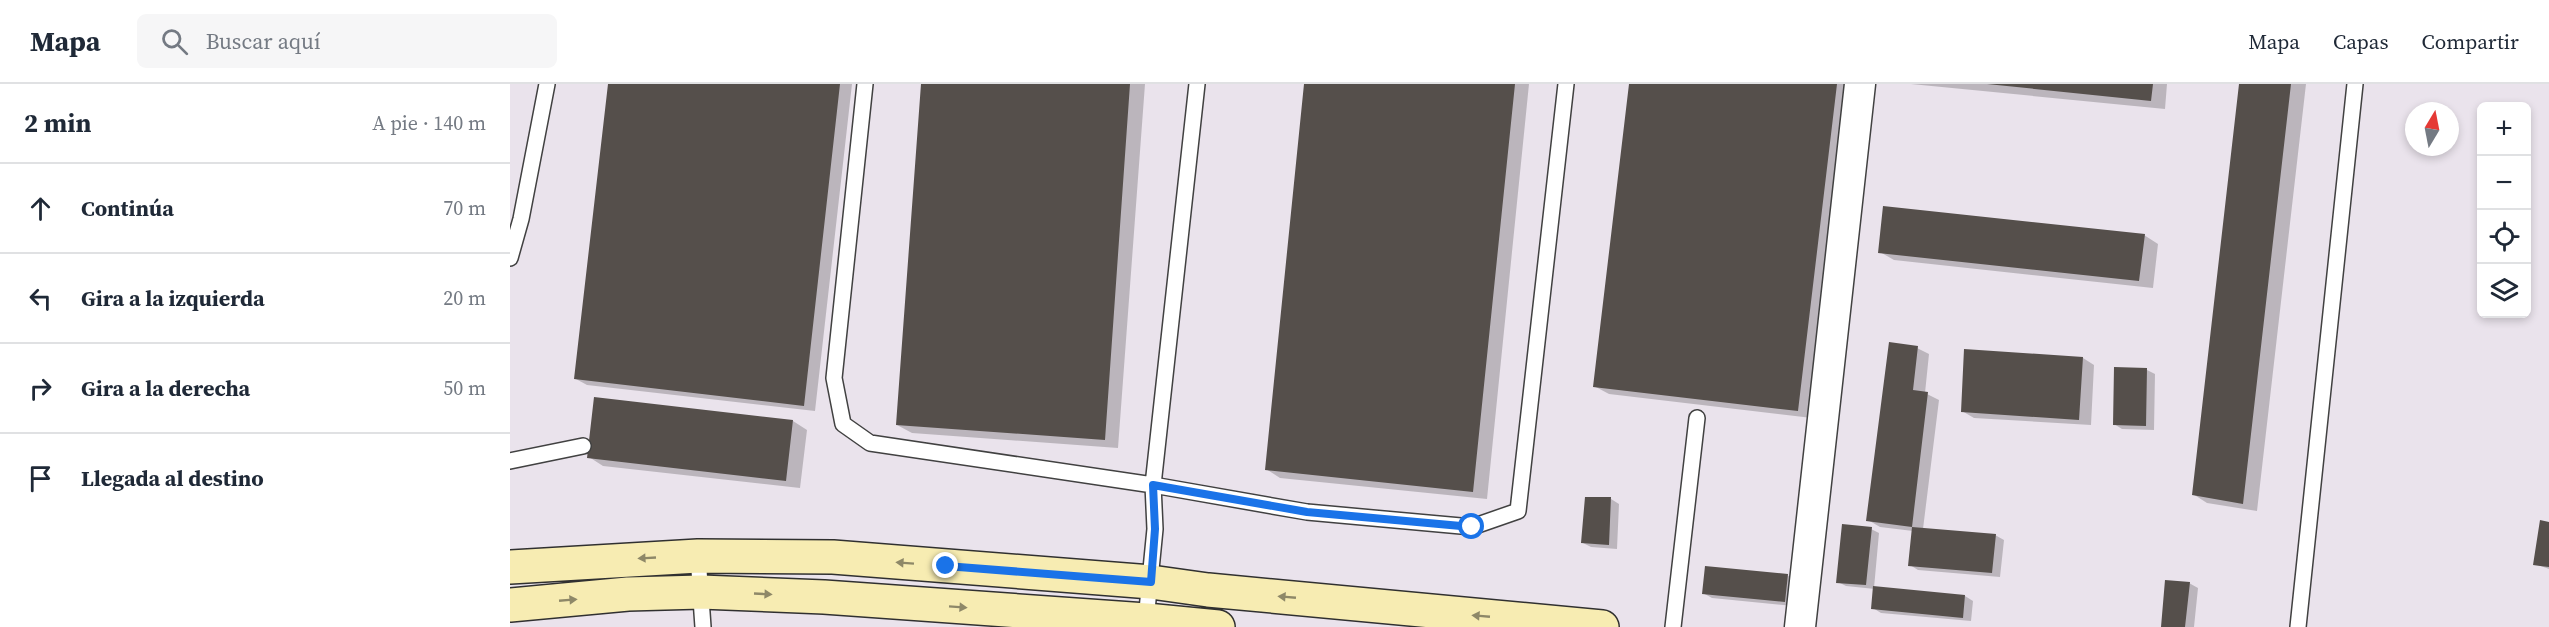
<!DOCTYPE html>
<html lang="es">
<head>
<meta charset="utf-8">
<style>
	:root { --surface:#fff; --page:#f6f6f7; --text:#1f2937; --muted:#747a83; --line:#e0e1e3 }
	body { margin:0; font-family:"Source Serif 4",serif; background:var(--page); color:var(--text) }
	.controls { position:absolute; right:18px; top:18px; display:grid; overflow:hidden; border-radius:9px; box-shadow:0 3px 9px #0003 }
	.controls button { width:54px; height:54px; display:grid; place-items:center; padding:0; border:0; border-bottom:2px solid var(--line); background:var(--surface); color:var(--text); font:30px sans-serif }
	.compass { position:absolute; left:1895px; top:18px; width:54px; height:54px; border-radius:50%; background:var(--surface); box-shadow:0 3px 9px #0003; rotate:10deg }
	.stop { position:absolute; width:18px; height:18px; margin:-14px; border:4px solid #1a73e8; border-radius:50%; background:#fff }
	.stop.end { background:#1a73e8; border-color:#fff; box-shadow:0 2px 6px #0008 }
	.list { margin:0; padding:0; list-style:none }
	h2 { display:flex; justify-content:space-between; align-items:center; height:78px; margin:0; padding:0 24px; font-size:26px }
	h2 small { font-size:20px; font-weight:400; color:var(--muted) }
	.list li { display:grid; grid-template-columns:39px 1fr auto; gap:18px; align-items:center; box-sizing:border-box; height:90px; padding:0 24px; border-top:2px solid var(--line) }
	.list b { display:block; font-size:22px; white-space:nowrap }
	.list em { font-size:20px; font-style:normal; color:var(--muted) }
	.icon { flex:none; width:33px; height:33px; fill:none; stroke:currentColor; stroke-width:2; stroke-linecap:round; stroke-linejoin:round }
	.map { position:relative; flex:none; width:2039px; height:543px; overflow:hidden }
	header { display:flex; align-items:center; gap:36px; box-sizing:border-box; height:84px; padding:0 30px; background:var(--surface); border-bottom:2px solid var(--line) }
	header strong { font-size:28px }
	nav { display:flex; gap:33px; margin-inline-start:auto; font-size:21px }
	.search { width:420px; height:54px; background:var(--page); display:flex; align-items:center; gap:15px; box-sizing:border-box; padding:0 21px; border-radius:9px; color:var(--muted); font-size:22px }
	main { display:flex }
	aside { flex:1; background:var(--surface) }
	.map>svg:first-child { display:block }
</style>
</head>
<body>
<header>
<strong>Mapa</strong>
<div class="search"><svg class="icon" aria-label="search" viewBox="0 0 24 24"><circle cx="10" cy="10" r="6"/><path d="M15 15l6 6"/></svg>Buscar aquí</div>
<nav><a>Mapa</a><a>Capas</a><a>Compartir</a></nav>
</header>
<main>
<aside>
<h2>2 min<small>A pie · 140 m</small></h2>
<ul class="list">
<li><svg class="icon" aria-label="ahead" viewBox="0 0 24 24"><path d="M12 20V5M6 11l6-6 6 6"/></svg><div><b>Continúa</b></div><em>70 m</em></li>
<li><svg class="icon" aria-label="left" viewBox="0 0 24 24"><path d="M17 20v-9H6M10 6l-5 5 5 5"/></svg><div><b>Gira a la izquierda</b></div><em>20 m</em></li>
<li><svg class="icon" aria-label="right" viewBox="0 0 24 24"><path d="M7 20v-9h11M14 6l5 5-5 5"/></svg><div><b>Gira a la derecha</b></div><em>50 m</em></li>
<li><svg class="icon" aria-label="arrive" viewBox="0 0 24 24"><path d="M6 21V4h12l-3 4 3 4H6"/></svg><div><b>Llegada al destino</b></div></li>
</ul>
</aside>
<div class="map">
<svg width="2039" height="543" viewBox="0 0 2039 543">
	<rect width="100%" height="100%" fill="#fdfaf0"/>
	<path fill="#eae3ec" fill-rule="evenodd" d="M0,0H2039V543H0ZM1972,22H2016V230H1972ZM1904,27H1940V63H1904Z"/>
	<path fill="#0003" d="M99,0H342L305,327L77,301L66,295Z
		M412,0H635L608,364L402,349L387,341Z
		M796,0H1019L977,415L770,394L756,385Z
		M1121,0H1342L1302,334L1099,310L1084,302Z
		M1401,0H1657L1655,25Z
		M1730,0H1796L1747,427L1697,419L1683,410Z
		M1634,151L1648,160L1643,204L1384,176L1370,168Z
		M1407,264L1419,270L1415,309L1429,316L1413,445L1485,451L1494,456L1490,493L1408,486L1400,481L1403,447L1370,443L1358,436Z
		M1573,274L1584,281L1581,341L1464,334L1452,327Z
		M1637,286L1645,290L1644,346L1612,345L1604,340Z
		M85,315L283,337L297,346L290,404L93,382L79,373Z
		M1101,415L1109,420L1107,465L1081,463L1073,459Z
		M2039,439V485L2025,480Z
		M1361,445L1369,449L1364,504L1455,512L1463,517L1461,537L1371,529L1363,524L1365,505L1336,502L1328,498Z
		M1277,491L1285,496L1283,522L1202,514L1193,509Z
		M1679,499L1688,504L1684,543H1652Z"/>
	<path fill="#554f4b" d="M98,0H330L294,322L64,295Z
		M411,0H620L595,356L386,341Z
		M794,0H1005L963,408L755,386Z
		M1119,0H1327L1288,327L1083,303Z
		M1477,0H1643L1641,17Z
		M1729,0H1781L1733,420L1682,411Z
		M1373,122L1635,150L1629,197L1368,169Z
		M1379,258L1408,262L1403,306L1418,308L1402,443L1356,437Z
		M1454,265L1573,273L1569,336L1451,328Z
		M1604,283L1637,284L1636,342L1603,341Z
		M84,313L283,336L276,397L77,374Z
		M1075,413H1101L1099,461L1071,459Z
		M2030,436L2039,438V483L2023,481Z
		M1332,440L1362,443L1356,501L1326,499Z
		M1402,443L1486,450L1482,489L1398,482Z
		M1195,482L1278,490L1275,518L1192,510Z
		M1655,496L1680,498L1675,543H1651Z
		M1363,502L1455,511L1453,534L1361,525Z"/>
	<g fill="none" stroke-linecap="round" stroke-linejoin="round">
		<g stroke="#414141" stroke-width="18">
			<path id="lane" d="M355,0L324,294L333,340L360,359L643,401L797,428L962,443L1008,427L1056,0
				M0,174L11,135L37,0
				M0,377L73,362
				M188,472L193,543
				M636,536L645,445L643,401L687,0
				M1163,543L1187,334
				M1788,543L1845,0"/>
		</g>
		<g stroke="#414141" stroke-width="33">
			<path id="street" d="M1290,543L1350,0"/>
		</g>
		<g stroke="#303030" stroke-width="36">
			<path id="secondary" d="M0,483L188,472L323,473L641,498L698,506L1092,543
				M0,521L118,510L191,508L314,513L636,536L708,543"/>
		</g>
		<use href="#lane" stroke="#fff" stroke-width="15"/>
		<use href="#street" stroke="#fff" stroke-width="30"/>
		<use href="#secondary" stroke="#f7ecb2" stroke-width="33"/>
	</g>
	<defs><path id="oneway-solid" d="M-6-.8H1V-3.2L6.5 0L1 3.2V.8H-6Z" transform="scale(1.5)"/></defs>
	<g fill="#8e8868">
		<use href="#oneway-solid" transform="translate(137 474) rotate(177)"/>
		<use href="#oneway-solid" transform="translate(395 479) rotate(-176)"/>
		<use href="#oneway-solid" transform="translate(253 510) rotate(3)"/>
		<use href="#oneway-solid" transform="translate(777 513) rotate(-175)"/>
		<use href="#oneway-solid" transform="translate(58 516) rotate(-5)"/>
		<use href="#oneway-solid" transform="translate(448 523) rotate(4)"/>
		<use href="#oneway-solid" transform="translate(971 532) rotate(-175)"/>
	</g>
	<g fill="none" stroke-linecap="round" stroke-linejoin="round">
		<path stroke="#1a73e8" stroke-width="8" d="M436,482L641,498L645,445L643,401L797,428L962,443"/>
	</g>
</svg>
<div class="controls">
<button>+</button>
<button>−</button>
<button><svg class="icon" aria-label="locate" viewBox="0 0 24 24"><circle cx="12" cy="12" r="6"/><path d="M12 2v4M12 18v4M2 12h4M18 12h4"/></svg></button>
<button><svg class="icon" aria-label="layers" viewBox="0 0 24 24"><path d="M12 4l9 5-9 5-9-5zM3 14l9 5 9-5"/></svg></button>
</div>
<svg class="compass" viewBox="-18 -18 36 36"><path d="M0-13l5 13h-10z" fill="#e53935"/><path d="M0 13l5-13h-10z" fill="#747a83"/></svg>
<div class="stop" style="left:962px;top:443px"></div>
<div class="stop end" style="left:436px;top:482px"></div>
</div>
</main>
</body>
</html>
